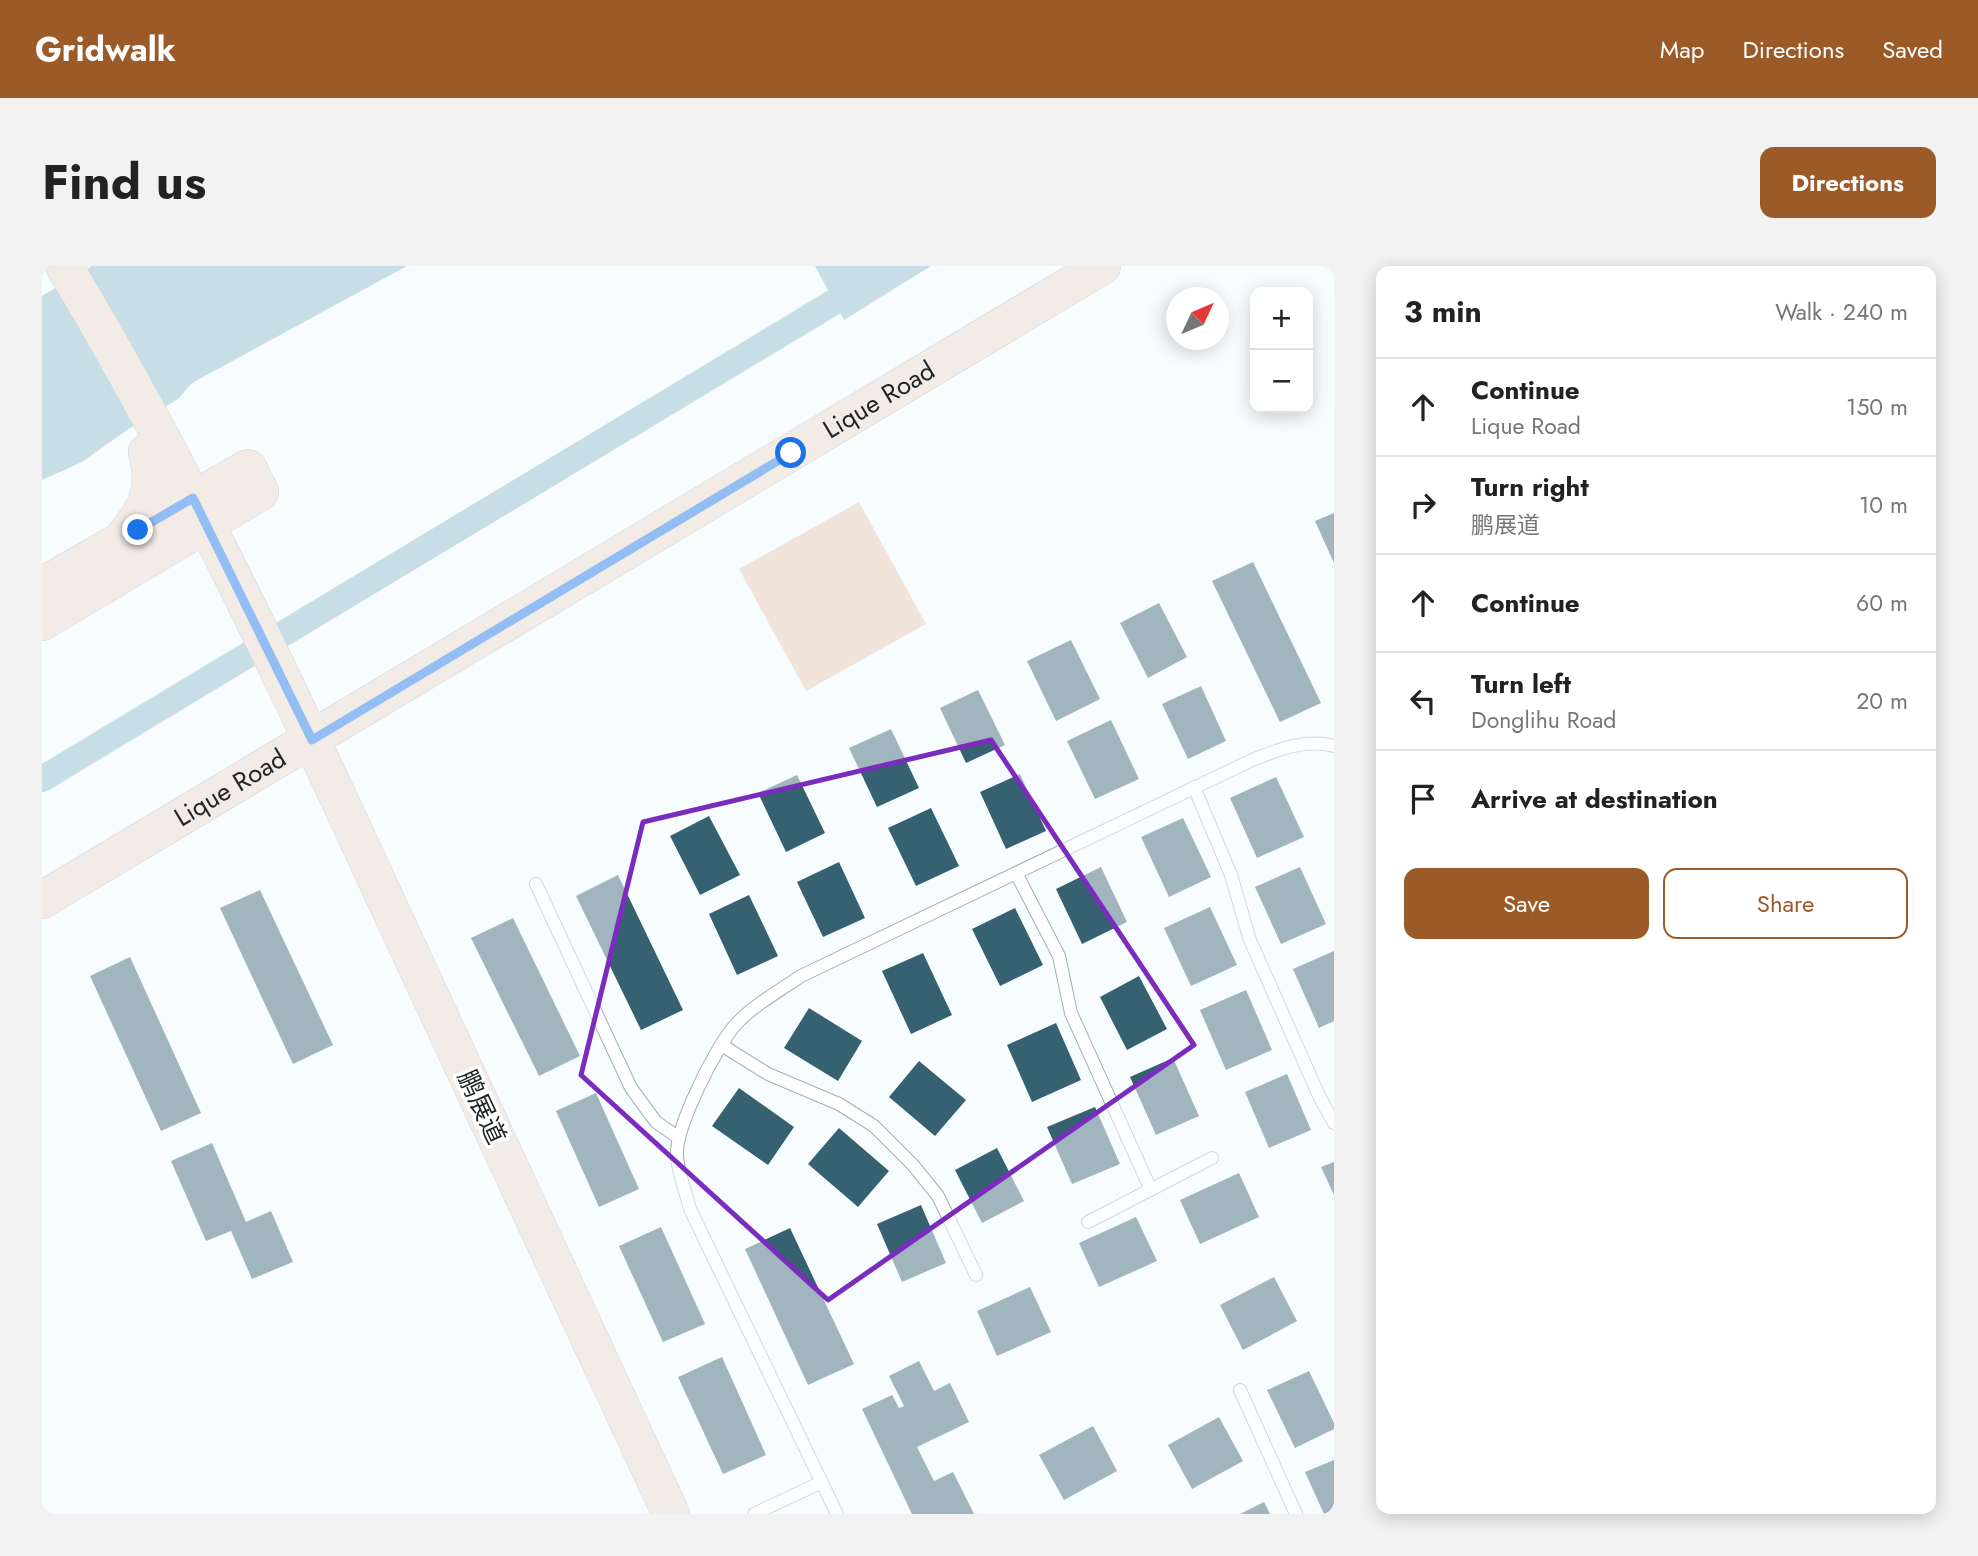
<!DOCTYPE html>
<html lang="en">
<head>
<meta charset="utf-8">
<style>
	:root { --surface:#fff; --page:#f2f2f2; --text:#222; --muted:#767676; --line:#e0e0e0; --accent:#9d5a29 }
	body { margin:0; font-family:Jost,"Noto Sans SC",sans-serif; background:var(--page); color:var(--text) }
	.controls { position:absolute; right:21px; top:21px; display:grid; overflow:hidden; border-radius:14px; box-shadow:0 4px 18px #0003 }
	.controls button { width:63px; height:63px; display:grid; place-items:center; padding:0; border:0; border-bottom:2px solid var(--line); background:var(--surface); color:var(--text); font:35px sans-serif }
	.compass { position:absolute; left:1124px; top:21px; width:63px; height:63px; border-radius:50%; background:var(--surface); box-shadow:0 4px 18px #0003; rotate:46deg }
	.stop { position:absolute; width:21px; height:21px; margin:-16px; border:5px solid #1a73e8; border-radius:50%; background:#fff }
	.stop.end { background:#1a73e8; border-color:#fff; box-shadow:0 2px 7px #0008 }
	.list { margin:0; padding:0; list-style:none }
	h2 { display:flex; justify-content:space-between; align-items:center; height:91px; margin:0; padding:0 28px; font-size:30px }
	h2 small { font-size:23px; font-weight:400; color:var(--muted) }
	.list li { display:grid; grid-template-columns:46px 1fr auto; gap:21px; align-items:center; box-sizing:border-box; height:98px; padding:0 28px; border-top:2px solid var(--line) }
	.list b { display:block; font-size:26px; white-space:nowrap }
	.list p { margin:0; font-size:23px; white-space:nowrap; color:var(--muted) }
	.list em { font-size:23px; font-style:normal; color:var(--muted) }
	.actions { display:flex; gap:14px; padding:21px 28px }
	.actions a { flex:1; padding:16px 0; border:2px solid var(--accent); border-radius:14px; text-align:center; font-size:24px; color:var(--accent) }
	.actions .main { background:var(--accent); color:#fff }
	.icon { flex:none; width:38px; height:38px; fill:none; stroke:currentColor; stroke-width:2; stroke-linecap:round; stroke-linejoin:round }
	.map { position:relative; flex:none; width:1292px; height:1248px; overflow:hidden; border-radius:14px }
	header { display:flex; align-items:center; gap:42px; box-sizing:border-box; height:98px; padding:0 35px; background:var(--accent); color:#fff }
	header strong { font-size:33px }
	nav { display:flex; gap:38px; margin-inline-start:auto; font-size:24px }
	.intro { display:flex; align-items:center; justify-content:space-between; box-sizing:border-box; height:168px; padding:0 42px }
	h1 { margin:0; font-size:49px }
	.button { padding:18px 32px; border-radius:14px; background:var(--accent); color:#fff; font-size:24px; font-weight:700 }
	main { display:flex; gap:42px; padding:0 42px }
	aside { flex:1; background:var(--surface); border-radius:14px; box-shadow:0 4px 18px #0003 }
	.map>svg:first-child { display:block }
</style>
</head>
<body>
<header>
<strong>Gridwalk</strong>
<nav><a>Map</a><a>Directions</a><a>Saved</a></nav>
</header>
<div class="intro"><h1>Find us</h1><a class="button">Directions</a></div>
<main>
<div class="map">
<svg width="1292" height="1248" viewBox="0 0 1292 1248">
	<rect width="100%" height="100%" fill="#f7fcfe"/>
	<path fill="#e9c7b2" d="M817,236L884,358L764,425L697,303Z"/>
	<path fill="#8ebbcd" d="M50,0H365L150,117L136,133L88,162L40,196L0,214V30Z
		M773,0H889L802,54Z"/>
	<g fill="none" stroke-linecap="round" stroke-linejoin="round">
		<path stroke="#8ebbcd" stroke-width="26" d="M0,513L792,36"/>
	</g>
	<path fill="#356170" d="M1292,247V297L1273,255Z
		M1211,296L1279,437L1238,456L1170,315Z
		M1117,337L1145,391L1106,412L1078,357Z
		M1029,374L1058,433L1014,455L985,395Z
		M1159,420L1184,475L1146,493L1120,438Z
		M936,424L963,479L924,497L898,442Z
		M1069,454L1097,513L1053,533L1025,475Z
		M849,463L877,522L835,541L807,482Z
		M978,508L1004,565L964,583L938,526Z
		M755,509L783,567L744,586L716,527Z
		M1234,511L1262,571L1215,592L1188,532Z
		M889,542L917,600L874,620L846,562Z
		M667,550L698,609L658,629L628,570Z
		M1141,552L1169,611L1127,631L1099,571Z
		M797,596L823,652L781,671L755,616Z
		M1059,601L1085,656L1040,678L1014,623Z
		M1258,601L1284,658L1239,678L1213,621Z
		M576,609L641,744L599,764L534,630Z
		M218,624L291,779L251,798L178,642Z
		M707,629L736,690L695,709L667,648Z
		M1168,641L1195,699L1149,720L1122,662Z
		M973,642L1001,699L958,720L930,663Z
		M471,652L538,790L497,810L429,672Z
		M1292,685V755L1277,762L1251,703Z
		M881,687L910,749L869,768L840,705Z
		M88,691L159,847L119,865L48,710Z
		M1097,710L1125,763L1085,784L1058,731Z
		M1204,724L1230,784L1184,804L1158,744Z
		M767,742L820,775L796,815L742,782Z
		M1014,757L1039,814L990,836L965,779Z
		M1131,792L1157,850L1114,869L1088,811Z
		M877,795L924,834L893,870L847,831Z
		M1245,808L1269,864L1227,882L1203,826Z
		M697,822L752,861L726,899L670,860Z
		M554,827L597,923L557,941L514,845Z
		M1053,841L1078,898L1030,918L1005,861Z
		M797,862L847,905L816,941L766,898Z
		M170,877L204,956L229,945L251,996L210,1013L189,965L164,975L129,895Z
		M955,882L982,935L940,957L913,904Z
		M1292,896V929L1279,901Z
		M1197,907L1217,951L1158,978L1138,934Z
		M879,939L904,997L860,1016L835,958Z
		M1094,951L1115,995L1057,1021L1037,977Z
		M619,961L663,1058L621,1076L577,980Z
		M748,962L812,1098L766,1119L703,983Z
		M1232,1011L1255,1055L1201,1084L1178,1039Z
		M988,1021L1009,1066L955,1090L935,1045Z
		M680,1091L724,1189L681,1208L636,1111Z
		M877,1095L892,1125L908,1117L927,1156L875,1181L892,1215L911,1206L932,1248H870L820,1143L850,1129L857,1142L862,1140L847,1110Z
		M1267,1105L1292,1157V1163L1253,1182L1225,1124Z
		M1177,1151L1201,1195L1150,1223L1126,1179Z
		M1051,1160L1075,1205L1022,1234L997,1189Z
		M1292,1194V1248H1282L1263,1206Z
		M1222,1236L1228,1248H1198Z"/>
	<g fill="none" stroke-linecap="round" stroke-linejoin="round">
		<g stroke="#a3afb3" stroke-width="14">
			<path id="lane" d="M1152,521L1189,609L1208,674L1278,832L1292,857
				M974,607L1017,690L1029,747L1109,924
				M494,618L589,822L614,856L637,872
				M681,780L726,808L797,838L832,860L871,899L896,930L934,1009
				M1046,956L1170,892
				M1198,1124L1254,1248
				M712,1248L780,1216
				M795,1248L648,943C644,926 636,907 635,890C633,861 674,781 694,758C712,739 737,725 759,710L1208,495C1235,484 1263,472 1292,480"/>
		</g>
		<g stroke="#a3afb3" stroke-width="38">
			<g id="secondary">
				<path d="M22,0C143,201 243,415 341,628C437,835 533,1041 629,1248"/>
				<path d="M83,269C107,241 114,221 105,186"/>
				<path d="M0,320L206,202L218,226L0,356"/>
				<path id="s1" d="M0,634L1060,0"/>
			</g>
		</g>
		<use href="#lane" stroke="#fff" stroke-width="12"/>
		<use href="#secondary" stroke="#ebd8cb" stroke-width="37"/>
	</g>
	<g fill="none" stroke-linecap="round" stroke-linejoin="round">
		<path stroke="#1a73e8" stroke-width="9" d="M96,264L151,232L270,474L749,187"/>
	</g>
	<path d="M0 0H1292V1248H0ZM949,474L1152,779L786,1034L539,809L601,556Z" fill="#f7fcfe" fill-opacity=".55" fill-rule="evenodd"/>
	<path fill="none" stroke="#7b2cbf" stroke-width="5" stroke-linejoin="round" d="M949,474L1152,779L786,1034L539,809L601,556Z"/>
	<g text-anchor="middle" stroke-width="7" stroke-linejoin="round" paint-order="stroke">
		<g font-size="26" fill="#1f2425" stroke="#fff">
			<text dy="9" stroke="none"><textPath href="#s1" startOffset="975">Lique Road</textPath></text>
			<text dy="9" stroke="none"><textPath href="#s1" startOffset="219">Lique Road</textPath></text>
			<text transform="translate(440 841) rotate(65)" y="9">鹏展道</text>
		</g>
	</g>
</svg>
<div class="controls">
<button>+</button>
<button>−</button>
</div>
<svg class="compass" viewBox="-18 -18 36 36"><path d="M0-13l5 13h-10z" fill="#e53935"/><path d="M0 13l5-13h-10z" fill="#767676"/></svg>
<div class="stop" style="left:749px;top:187px"></div>
<div class="stop end" style="left:96px;top:264px"></div>
</div>
<aside>
<h2>3 min<small>Walk · 240 m</small></h2>
<ul class="list">
<li><svg class="icon" aria-label="ahead" viewBox="0 0 24 24"><path d="M12 20V5M6 11l6-6 6 6"/></svg><div><b>Continue</b><p>Lique Road</p></div><em>150 m</em></li>
<li><svg class="icon" aria-label="right" viewBox="0 0 24 24"><path d="M7 20v-9h11M14 6l5 5-5 5"/></svg><div><b>Turn right</b><p>鹏展道</p></div><em>10 m</em></li>
<li><svg class="icon" aria-label="ahead" viewBox="0 0 24 24"><path d="M12 20V5M6 11l6-6 6 6"/></svg><div><b>Continue</b></div><em>60 m</em></li>
<li><svg class="icon" aria-label="left" viewBox="0 0 24 24"><path d="M17 20v-9H6M10 6l-5 5 5 5"/></svg><div><b>Turn left</b><p>Donglihu Road</p></div><em>20 m</em></li>
<li><svg class="icon" aria-label="arrive" viewBox="0 0 24 24"><path d="M6 21V4h12l-3 4 3 4H6"/></svg><div><b>Arrive at destination</b></div></li>
</ul>
<div class="actions"><a class="main">Save</a><a>Share</a></div>
</aside>
</main>
</body>
</html>
